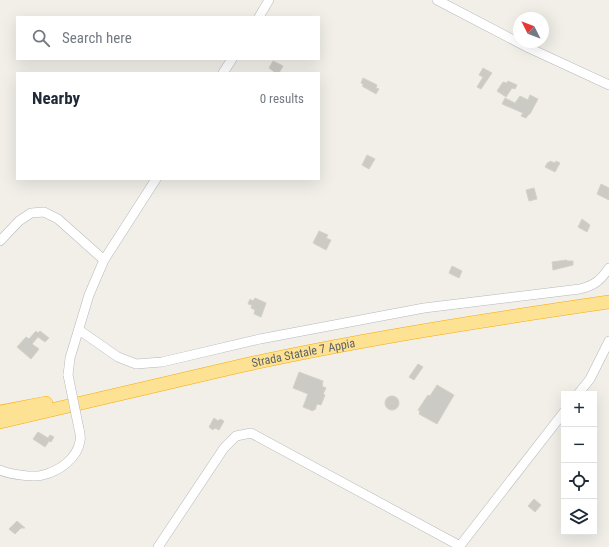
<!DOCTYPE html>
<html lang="en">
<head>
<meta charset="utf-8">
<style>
	:root { --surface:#fff; --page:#f2f2f3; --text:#1f2937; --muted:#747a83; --line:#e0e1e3 }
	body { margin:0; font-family:"Roboto Condensed",sans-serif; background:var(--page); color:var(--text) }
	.controls { position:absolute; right:12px; bottom:12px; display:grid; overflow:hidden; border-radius:0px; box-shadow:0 4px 16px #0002 }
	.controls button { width:36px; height:36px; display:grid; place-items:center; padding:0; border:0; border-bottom:1px solid var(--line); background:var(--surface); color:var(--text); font:20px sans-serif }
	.compass { position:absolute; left:513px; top:12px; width:36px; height:36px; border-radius:50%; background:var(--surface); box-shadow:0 4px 16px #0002; rotate:312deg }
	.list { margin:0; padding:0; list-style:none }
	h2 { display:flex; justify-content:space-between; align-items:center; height:52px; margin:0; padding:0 16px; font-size:17px }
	h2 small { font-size:13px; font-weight:400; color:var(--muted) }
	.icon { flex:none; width:22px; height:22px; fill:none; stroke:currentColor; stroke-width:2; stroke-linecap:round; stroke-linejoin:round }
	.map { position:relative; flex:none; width:609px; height:547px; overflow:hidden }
	.search { position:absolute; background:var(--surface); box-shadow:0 4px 16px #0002; left:16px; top:16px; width:304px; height:44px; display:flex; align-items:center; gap:10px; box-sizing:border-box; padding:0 14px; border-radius:0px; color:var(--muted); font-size:15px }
	.panel { position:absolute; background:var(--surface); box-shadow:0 4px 16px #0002; left:16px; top:72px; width:304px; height:108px; border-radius:0px }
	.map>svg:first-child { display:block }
</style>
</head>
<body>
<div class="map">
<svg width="609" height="547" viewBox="0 0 609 547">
	<rect width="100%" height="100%" fill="#f1efe8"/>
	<path fill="#cccac5" stroke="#d6d1c6" d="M273,61L283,66L279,73H276L269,68Z
		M483,68L492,73L481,89L477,87L483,77L479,75Z
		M363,78L377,85L376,88L379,89L376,94L362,86L364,85L361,83Z
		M508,81L517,85L515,89L512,88L506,97L497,91L503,82L507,83Z
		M530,95L538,99L530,114H529L526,118L521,116L523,113L502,104L505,98L515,103L520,96L528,100Z
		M367,155L375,159L369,169L362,165Z
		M550,161L555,163L556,161L560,163L555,172L545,167L548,162L549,163Z
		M601,184L609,188V200L597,194Z
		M534,188L537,199L529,201L526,190Z
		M582,219L590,225L587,232L578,227Z
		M319,231L328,235L326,238L331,240L326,250L313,243Z
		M567,260V261H573V265L553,270L552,262Z
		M452,266L462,271L459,278L449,273Z
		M255,298L266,303L261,317L254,314L255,310L251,308L252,305L248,304L250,299L253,301Z
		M36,331L38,333L40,331L49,338L45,342L38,337L32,344L39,349L31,359L17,347L26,337L29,339Z
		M418,364L423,367L414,380L409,377Z
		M299,372L323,381L322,386L326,388L323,394L325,395L321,405L317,404L315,410L314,409L313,411L303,407L308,394L293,388Z
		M437,385L454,395L437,424L419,414L420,411L418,410L428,395L430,396Z
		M385 403a7 7 0 1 1 14 0a7 7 0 1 1-14 0Z
		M214,418L218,421L220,419L224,421L219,430L215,428L213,430L209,427Z
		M38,432L48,438L50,435L54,437L51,442L49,441L45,447L33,439Z
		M534,499L541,505L535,512L528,506Z
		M17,521L25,528H21L15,534L9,529Z"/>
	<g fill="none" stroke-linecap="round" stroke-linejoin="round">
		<g stroke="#b5b8bc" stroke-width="10">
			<path id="minor" d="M437,0L529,48L609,85
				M259,17L269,0
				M223,73L232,59
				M0,241L19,221L31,213L44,212L58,219L104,260
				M79,330L118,357L136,364L162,362L260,339L424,308L580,289C595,285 600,281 609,268
				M68,375L70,358L89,295L104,260L156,179
				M578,394L590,379L609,341
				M0,470C9,474 33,478 43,475C59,471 77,459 80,441C81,438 80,433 79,429
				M158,547L224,448L236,436L251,433L460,546
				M459,547L564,412"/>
		</g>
		<g stroke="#f9ab00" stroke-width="14">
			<g id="highway">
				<path d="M0,412L46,403"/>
				<path id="s1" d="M0,422C80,403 160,384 240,366C362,339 486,320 609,302"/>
			</g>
		</g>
		<use href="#minor" stroke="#fff" stroke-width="9"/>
		<use href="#highway" stroke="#fde293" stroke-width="13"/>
		<g stroke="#b5b8bc" stroke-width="10" stroke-linecap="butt">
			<path id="minor-bridge" d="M68,375L79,429"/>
		</g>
		<use href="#minor-bridge" stroke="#fff" stroke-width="9"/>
	</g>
	<g text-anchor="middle" stroke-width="3" stroke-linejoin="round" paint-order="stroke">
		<g font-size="12" fill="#5f6368" stroke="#fff">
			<text dy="4" stroke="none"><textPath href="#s1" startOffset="311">Strada Statale 7 Appia</textPath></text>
		</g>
	</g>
</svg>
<div class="controls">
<button>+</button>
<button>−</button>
<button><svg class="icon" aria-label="locate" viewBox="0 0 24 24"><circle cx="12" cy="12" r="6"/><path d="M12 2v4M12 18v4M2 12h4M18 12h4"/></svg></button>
<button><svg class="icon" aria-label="layers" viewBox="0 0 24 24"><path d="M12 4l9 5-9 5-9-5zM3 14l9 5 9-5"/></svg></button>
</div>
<svg class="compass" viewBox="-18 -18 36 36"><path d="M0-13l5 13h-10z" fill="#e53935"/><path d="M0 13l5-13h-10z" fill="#747a83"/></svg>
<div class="search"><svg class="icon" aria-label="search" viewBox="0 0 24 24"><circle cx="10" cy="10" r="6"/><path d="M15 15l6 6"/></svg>Search here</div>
<section class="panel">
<h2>Nearby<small>0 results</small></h2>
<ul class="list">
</ul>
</section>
</div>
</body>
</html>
